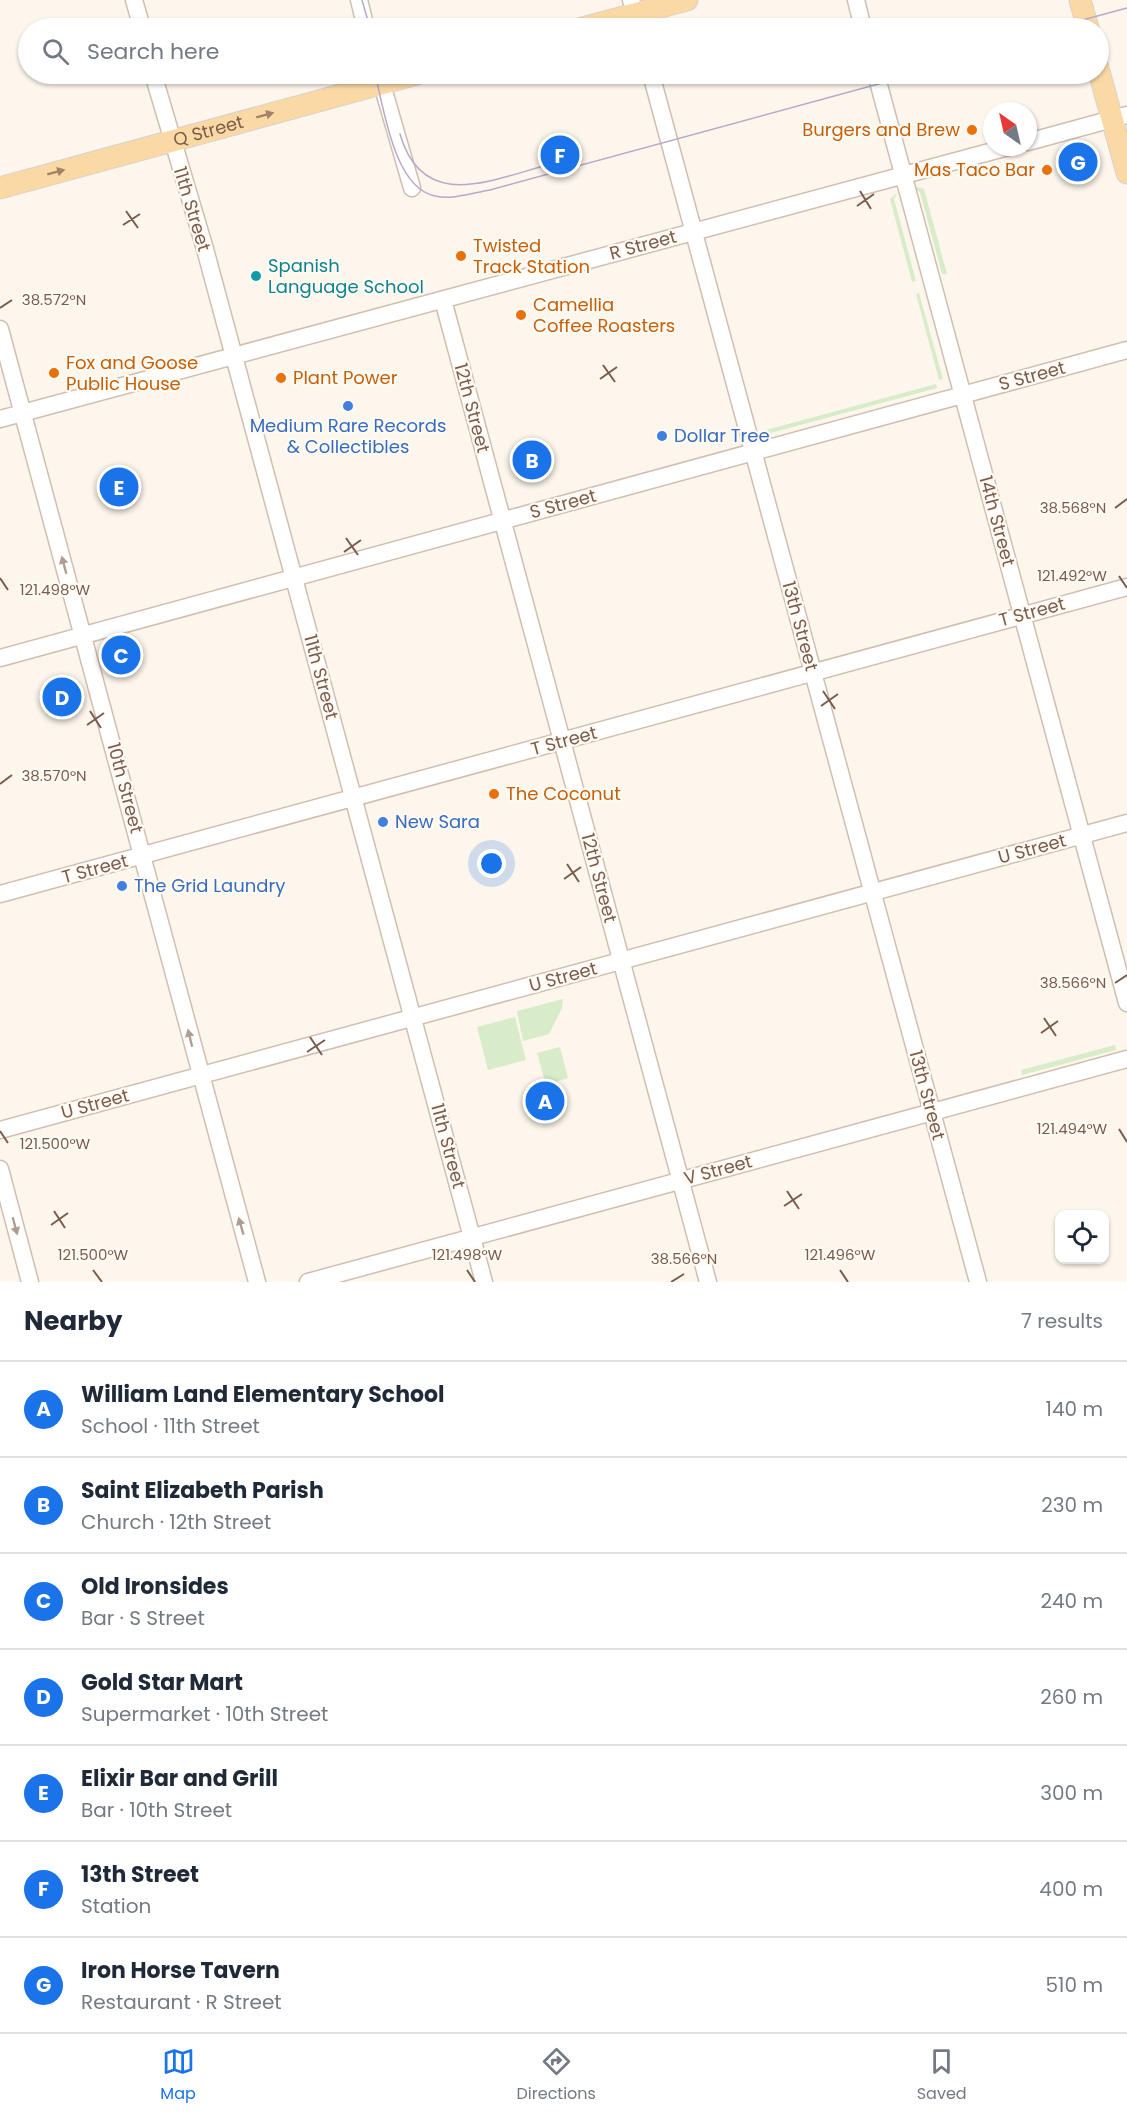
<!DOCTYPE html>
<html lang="en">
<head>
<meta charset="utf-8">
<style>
	:root { --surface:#fff; --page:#f6f6f7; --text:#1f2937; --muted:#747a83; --line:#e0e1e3; --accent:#1a73e8 }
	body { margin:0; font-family:Poppins,sans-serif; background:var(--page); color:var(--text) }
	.controls { position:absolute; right:18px; bottom:18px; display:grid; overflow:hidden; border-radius:12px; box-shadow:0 2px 4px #0004 }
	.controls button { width:54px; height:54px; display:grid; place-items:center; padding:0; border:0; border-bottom:2px solid var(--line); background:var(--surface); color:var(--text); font:30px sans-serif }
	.compass { position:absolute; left:983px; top:102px; width:54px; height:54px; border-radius:50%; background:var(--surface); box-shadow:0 2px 4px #0004; rotate:326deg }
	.you { position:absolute; left:492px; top:864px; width:21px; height:21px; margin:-15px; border:4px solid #fff; border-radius:50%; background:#1a73e8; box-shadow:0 0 0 9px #1a73e833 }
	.badge { display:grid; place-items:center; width:39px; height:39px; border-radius:50%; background:var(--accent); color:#fff; font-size:20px; font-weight:700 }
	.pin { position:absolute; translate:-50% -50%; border:3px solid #fff; box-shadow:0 2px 6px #0006 }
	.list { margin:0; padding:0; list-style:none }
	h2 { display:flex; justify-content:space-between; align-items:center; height:78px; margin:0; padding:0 24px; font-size:26px }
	h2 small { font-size:20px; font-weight:400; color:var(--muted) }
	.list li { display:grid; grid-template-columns:39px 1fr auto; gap:18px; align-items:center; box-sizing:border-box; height:96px; padding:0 24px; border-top:2px solid var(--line) }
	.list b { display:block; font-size:22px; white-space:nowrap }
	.list p { margin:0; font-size:20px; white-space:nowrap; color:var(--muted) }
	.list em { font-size:20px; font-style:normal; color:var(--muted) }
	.icon { flex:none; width:33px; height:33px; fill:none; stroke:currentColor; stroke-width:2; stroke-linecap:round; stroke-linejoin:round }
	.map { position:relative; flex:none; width:1127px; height:1282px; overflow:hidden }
	.search { position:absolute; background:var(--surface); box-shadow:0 2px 4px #0004; left:18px; right:18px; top:18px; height:66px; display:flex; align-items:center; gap:15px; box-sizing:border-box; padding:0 21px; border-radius:33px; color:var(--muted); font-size:22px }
	.sheet { height:750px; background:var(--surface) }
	nav { display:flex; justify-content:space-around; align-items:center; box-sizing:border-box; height:84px; border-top:2px solid var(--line); background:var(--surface); font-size:16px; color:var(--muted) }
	nav a { display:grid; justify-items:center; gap:3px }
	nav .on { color:var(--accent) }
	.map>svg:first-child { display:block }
</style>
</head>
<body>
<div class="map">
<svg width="1127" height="1282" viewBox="0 0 1127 1282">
	<rect width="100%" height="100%" fill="#fdf6ec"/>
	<path fill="#d8ecc9" d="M917,187L924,189L947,274H942L920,192L914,188Z
		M897,193L894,199L916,281L912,282L890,199Z
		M919,293L943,379L939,380L916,294Z
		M936,384L937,388L767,434L766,430Z
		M563,999L562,1008L549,1034L523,1041L517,1011Z
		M515,1017L526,1060L488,1070L477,1027Z
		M1115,1045L1116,1050L1022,1075L1021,1070Z
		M560,1047L568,1078L546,1085L537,1053Z"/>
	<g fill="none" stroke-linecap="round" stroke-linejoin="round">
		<g stroke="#d1beb0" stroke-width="19">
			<path id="minor" d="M134,0L142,28
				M359,0L366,28
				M631,0L639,28
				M856,0L863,28
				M153,74L205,249L484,1282
				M379,74L412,188
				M651,74L978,1282
				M876,74L1127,1003
				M1028,142L1127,115
				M443,300L708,1282
				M0,329L257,1282
				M0,419L1008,147
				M0,658L1127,350
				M0,894L1127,587
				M0,1130L1127,823
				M0,1169L30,1282
				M308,1282L1127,1059"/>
		</g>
		<g stroke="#dad1cd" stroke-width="23">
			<g id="major">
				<path d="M1080,0L1088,28"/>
				<path d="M582,28L687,0"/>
				<path d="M1098,68L1127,173"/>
				<path id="s1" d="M0,188L417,74"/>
			</g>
		</g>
		<use href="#minor" stroke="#fff" stroke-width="16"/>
		<use href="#major" stroke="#fbd9a5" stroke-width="21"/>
		<path stroke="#b9a8c9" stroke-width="1.5" d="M362,0L370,28
			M1053,28L1127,8
			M375,74C384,108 394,188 435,196C452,200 472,193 490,190L915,74
			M400,134C423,214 493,179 551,164"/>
	</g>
	<defs><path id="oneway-solid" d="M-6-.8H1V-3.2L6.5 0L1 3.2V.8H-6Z" transform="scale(1.5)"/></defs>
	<g fill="#a18267">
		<use href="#oneway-solid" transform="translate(265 115) rotate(-15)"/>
		<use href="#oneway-solid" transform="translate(56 172) rotate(-15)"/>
	</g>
	<g fill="#af9d94">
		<use href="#oneway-solid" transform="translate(64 565) rotate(-105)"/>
		<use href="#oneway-solid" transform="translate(190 1038) rotate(-104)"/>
		<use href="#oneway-solid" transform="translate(15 1226) rotate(75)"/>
		<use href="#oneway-solid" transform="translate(241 1226) rotate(-106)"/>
	</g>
	<path fill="none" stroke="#7a5c4d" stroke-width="2" d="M860,191L871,209M857,206L874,194M126,211L138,228M123,225L140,214M0,308L12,300M603,365L615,382M600,379L617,367M1115,508L1127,499M346,538L358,555M344,552L361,540M1119,576L1127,588M0,578L8,590M823,691L835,709M821,706L838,694M90,711L101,728M87,725L104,713M0,784L12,775M567,864L579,882M564,879L581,867M1115,983L1127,975M1044,1018L1056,1036M1041,1033L1058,1021M310,1037L322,1055M307,1052L325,1040M1119,1129L1127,1142M0,1131L8,1143M787,1191L799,1209M784,1206L802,1194M54,1211L65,1228M51,1225L68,1213M93,1270L102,1282M467,1270L475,1282M840,1270L848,1282M671,1282L684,1274"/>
	<g fill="#e8710a" stroke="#fffaf3" stroke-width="2">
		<circle cx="972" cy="130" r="6"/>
		<circle cx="1047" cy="170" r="6"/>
		<circle cx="461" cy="256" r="6"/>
		<circle cx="521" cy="315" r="6"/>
		<circle cx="54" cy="373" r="6"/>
		<circle cx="281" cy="378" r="6"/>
		<circle cx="494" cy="794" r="6"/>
	</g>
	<circle fill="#0f9aa8" stroke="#fffaf3" stroke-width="2" cx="256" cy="276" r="6"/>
	<g fill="#3f7fe0" stroke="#fffaf3" stroke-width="2">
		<circle cx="348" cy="406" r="6"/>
		<circle cx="662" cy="436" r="6"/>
		<circle cx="383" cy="822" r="6"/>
		<circle cx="122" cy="886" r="6"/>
	</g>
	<g text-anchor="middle" stroke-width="4.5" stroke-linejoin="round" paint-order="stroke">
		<g font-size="18" fill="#c56008" stroke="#fffaf3" text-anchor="start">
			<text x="960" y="136" text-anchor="end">Burgers and Brew</text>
			<text x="1035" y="176" text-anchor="end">Mas Taco Bar</text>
			<text x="473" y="252">Twisted<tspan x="473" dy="21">Track Station</tspan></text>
			<text x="533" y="311">Camellia<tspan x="533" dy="21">Coffee Roasters</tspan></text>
			<text x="66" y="369">Fox and Goose<tspan x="66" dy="21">Public House</tspan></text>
			<text x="293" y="384">Plant Power</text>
			<text x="506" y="800">The Coconut</text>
		</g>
		<g font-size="18" fill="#7a5c4d" stroke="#fffaf3">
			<text dy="6" stroke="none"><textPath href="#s1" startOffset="216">Q Street</textPath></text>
			<text transform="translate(192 209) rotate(73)" y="6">11th Street</text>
			<text transform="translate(643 245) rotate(-15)" y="6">R Street</text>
			<text transform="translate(1032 376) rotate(-15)" y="6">S Street</text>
			<text transform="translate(472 408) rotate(75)" y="6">12th Street</text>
			<text transform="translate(563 504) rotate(-15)" y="6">S Street</text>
			<text transform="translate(997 521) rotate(75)" y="6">14th Street</text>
			<text transform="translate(1032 612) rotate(-15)" y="6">T Street</text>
			<text transform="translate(800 626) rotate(75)" y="6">13th Street</text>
			<text transform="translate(321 677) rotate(75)" y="6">11th Street</text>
			<text transform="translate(564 741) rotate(-15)" y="6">T Street</text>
			<text transform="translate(125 788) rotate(75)" y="6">10th Street</text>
			<text transform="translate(1032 849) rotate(-15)" y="6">U Street</text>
			<text transform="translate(95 869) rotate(-15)" y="6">T Street</text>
			<text transform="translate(599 878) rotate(75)" y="6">12th Street</text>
			<text transform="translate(563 977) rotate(-15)" y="6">U Street</text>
			<text transform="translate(927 1095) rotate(75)" y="6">13th Street</text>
			<text transform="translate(95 1104) rotate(-15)" y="6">U Street</text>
			<text transform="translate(448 1146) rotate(75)" y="6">11th Street</text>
			<text transform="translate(718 1170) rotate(-15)" y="6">V Street</text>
		</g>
		<g font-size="18" fill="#0d838f" stroke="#fffaf3" text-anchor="start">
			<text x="268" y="272">Spanish<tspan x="268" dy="21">Language School</tspan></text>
		</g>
		<g font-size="18" fill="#366cbe" stroke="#fffaf3" text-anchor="start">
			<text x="348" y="432" text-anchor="middle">Medium Rare Records<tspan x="348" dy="21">&amp; Collectibles</tspan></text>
			<text x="674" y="442">Dollar Tree</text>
			<text x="395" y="828">New Sara</text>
			<text x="134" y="892">The Grid Laundry</text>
		</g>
	</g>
	<g font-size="15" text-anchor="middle" fill="#7a5c4d" stroke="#fffaf3" stroke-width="4.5" stroke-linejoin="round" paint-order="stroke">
		<text x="54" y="305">38.572°N</text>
		<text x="1073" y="513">38.568°N</text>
		<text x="1072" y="581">121.492°W</text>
		<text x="55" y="595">121.498°W</text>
		<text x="54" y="781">38.570°N</text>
		<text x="1073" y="988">38.566°N</text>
		<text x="1072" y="1134">121.494°W</text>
		<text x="55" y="1149">121.500°W</text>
		<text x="93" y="1260">121.500°W</text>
		<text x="467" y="1260">121.498°W</text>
		<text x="840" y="1260">121.496°W</text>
		<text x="684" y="1264">38.566°N</text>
	</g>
</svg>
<div class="controls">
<button><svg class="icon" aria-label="locate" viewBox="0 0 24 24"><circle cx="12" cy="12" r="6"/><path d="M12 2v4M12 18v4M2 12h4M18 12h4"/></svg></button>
</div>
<svg class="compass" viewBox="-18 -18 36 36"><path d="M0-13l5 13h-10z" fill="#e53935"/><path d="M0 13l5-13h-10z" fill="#747a83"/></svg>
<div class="you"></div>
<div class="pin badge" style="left:545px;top:1101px">A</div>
<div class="pin badge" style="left:532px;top:460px">B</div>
<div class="pin badge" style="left:121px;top:655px">C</div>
<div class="pin badge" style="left:62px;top:697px">D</div>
<div class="pin badge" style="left:119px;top:487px">E</div>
<div class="pin badge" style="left:560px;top:155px">F</div>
<div class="pin badge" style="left:1078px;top:162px">G</div>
<div class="search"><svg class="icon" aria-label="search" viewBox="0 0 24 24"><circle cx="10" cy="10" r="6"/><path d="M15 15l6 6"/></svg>Search here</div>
</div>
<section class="sheet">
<h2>Nearby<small>7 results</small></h2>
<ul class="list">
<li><span class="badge">A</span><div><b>William Land Elementary School</b><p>School · 11th Street</p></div><em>140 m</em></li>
<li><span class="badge">B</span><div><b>Saint Elizabeth Parish</b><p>Church · 12th Street</p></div><em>230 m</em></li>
<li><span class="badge">C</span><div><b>Old Ironsides</b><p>Bar · S Street</p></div><em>240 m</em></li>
<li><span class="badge">D</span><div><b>Gold Star Mart</b><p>Supermarket · 10th Street</p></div><em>260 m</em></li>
<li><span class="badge">E</span><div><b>Elixir Bar and Grill</b><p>Bar · 10th Street</p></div><em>300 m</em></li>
<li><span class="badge">F</span><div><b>13th Street</b><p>Station</p></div><em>400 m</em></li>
<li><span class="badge">G</span><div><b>Iron Horse Tavern</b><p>Restaurant · R Street</p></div><em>510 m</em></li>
</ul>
</section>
<nav>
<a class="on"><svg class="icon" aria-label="map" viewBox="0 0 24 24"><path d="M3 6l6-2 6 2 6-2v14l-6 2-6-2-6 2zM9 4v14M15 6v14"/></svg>Map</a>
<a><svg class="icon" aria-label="directions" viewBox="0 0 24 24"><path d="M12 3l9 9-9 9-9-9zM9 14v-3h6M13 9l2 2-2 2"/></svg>Directions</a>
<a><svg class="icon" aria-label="saved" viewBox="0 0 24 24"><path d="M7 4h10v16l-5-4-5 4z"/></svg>Saved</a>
</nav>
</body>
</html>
